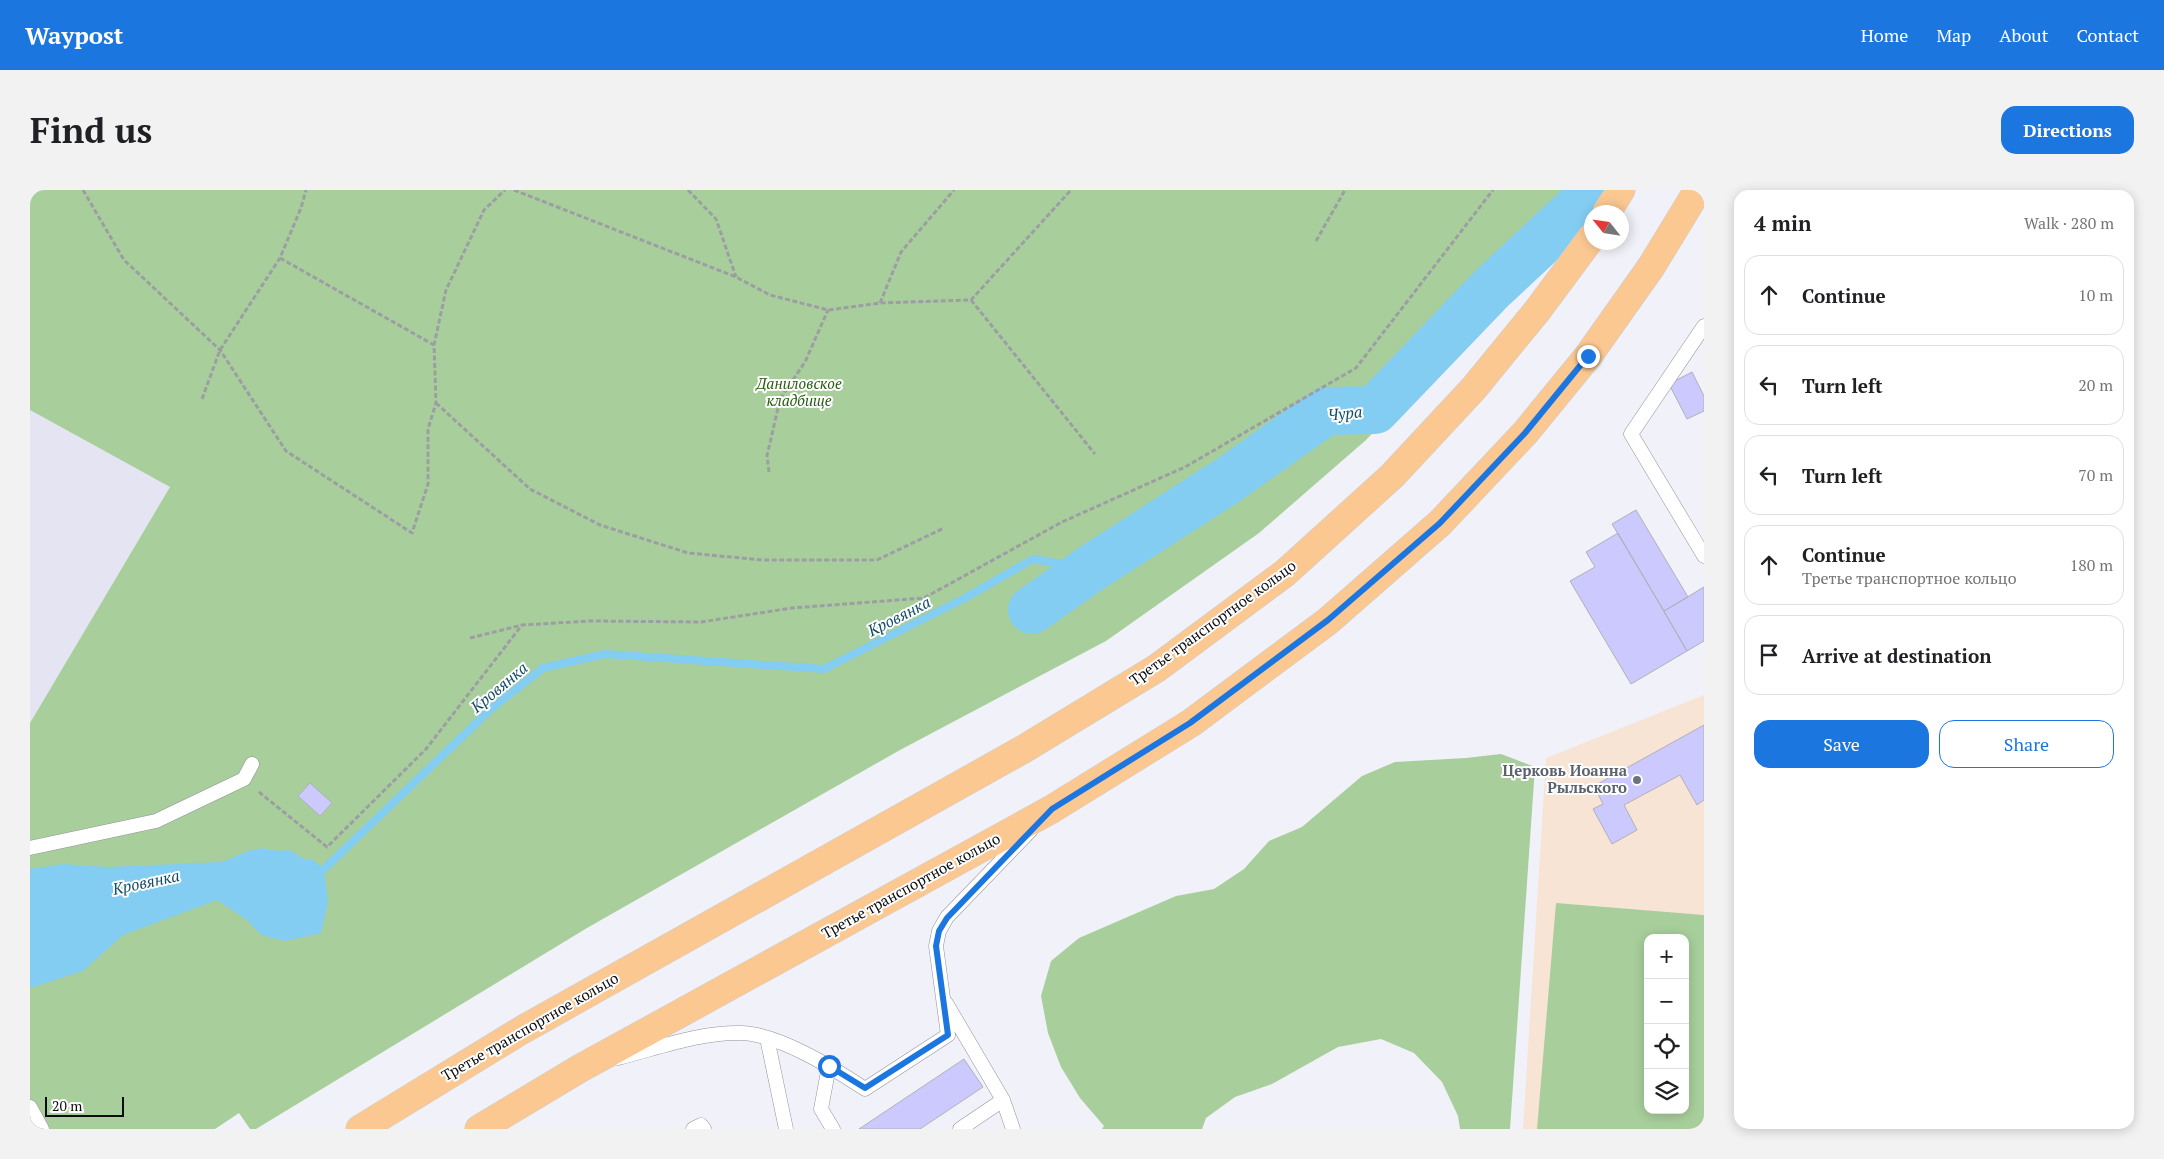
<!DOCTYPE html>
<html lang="en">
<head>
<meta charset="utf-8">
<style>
	:root { --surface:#fff; --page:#f2f2f2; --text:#202124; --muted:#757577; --line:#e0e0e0; --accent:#1c76e0 }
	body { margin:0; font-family:"PT Serif",serif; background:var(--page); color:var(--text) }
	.controls { position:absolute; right:15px; bottom:15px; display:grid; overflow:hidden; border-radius:10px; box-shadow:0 2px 12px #0003 }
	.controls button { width:45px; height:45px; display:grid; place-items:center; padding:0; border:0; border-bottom:1px solid var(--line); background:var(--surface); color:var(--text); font:25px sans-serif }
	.compass { position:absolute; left:1554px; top:15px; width:45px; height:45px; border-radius:50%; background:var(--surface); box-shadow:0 2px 12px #0003; rotate:300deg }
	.scale { position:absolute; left:15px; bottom:12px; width:79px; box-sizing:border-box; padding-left:5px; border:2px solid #0c0c0f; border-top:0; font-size:14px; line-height:18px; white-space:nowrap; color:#0c0c0f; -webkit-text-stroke:4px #fff; paint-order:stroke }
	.stop { position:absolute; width:15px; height:15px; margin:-11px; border:4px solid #1c76e0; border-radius:50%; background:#fff }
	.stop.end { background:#1c76e0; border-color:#fff; box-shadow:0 1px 5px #0008 }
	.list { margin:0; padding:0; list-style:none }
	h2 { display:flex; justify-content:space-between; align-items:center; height:65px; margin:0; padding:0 20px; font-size:21px }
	h2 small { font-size:16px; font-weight:400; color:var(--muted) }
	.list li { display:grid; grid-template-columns:32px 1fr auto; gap:15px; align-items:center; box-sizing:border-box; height:80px; margin:0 10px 10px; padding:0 10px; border:1px solid var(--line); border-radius:15px }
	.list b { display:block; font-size:19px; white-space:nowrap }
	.list p { margin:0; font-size:16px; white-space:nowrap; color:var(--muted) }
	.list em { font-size:16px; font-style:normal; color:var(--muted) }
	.actions { display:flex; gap:10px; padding:15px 20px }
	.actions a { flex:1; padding:11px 0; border:1px solid var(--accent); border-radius:15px; text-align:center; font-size:18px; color:var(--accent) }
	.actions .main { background:var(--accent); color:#fff }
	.icon { flex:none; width:28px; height:28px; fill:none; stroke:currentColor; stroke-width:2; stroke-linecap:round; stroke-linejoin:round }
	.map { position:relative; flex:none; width:1674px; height:939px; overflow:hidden; border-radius:15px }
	header { display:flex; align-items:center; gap:30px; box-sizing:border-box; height:70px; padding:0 25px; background:var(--accent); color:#fff }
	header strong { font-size:24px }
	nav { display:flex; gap:28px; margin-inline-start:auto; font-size:18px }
	.intro { display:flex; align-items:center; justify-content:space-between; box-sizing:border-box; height:120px; padding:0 30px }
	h1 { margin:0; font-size:35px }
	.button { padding:12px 22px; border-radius:15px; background:var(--accent); color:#fff; font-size:18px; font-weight:700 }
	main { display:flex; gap:30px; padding:0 30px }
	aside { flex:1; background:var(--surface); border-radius:15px; box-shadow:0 2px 12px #0003 }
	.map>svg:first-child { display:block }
</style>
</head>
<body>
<header>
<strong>Waypost</strong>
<nav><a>Home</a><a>Map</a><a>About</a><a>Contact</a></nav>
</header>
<div class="intro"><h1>Find us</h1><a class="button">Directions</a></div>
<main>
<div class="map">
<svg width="1674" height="939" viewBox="0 0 1674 939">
	<rect width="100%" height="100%" fill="#f1f1f9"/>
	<path fill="#e4e4f2" d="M0,220L140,297L0,533Z"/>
	<path fill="#f8e4d5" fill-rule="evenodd" d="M1674,505V939H1493L1516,568ZM1618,748H1655V920H1618Z"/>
	<path fill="#a8cf9b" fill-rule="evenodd" d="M0,0H1543L1433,149L1336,250L1229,343L1076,451L870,560L557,738L226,939H220L209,923L185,939H0V533L140,297L0,220Z
		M1471,564L1505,577L1480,939H1430L1428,926L1412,892L1384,863L1351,849L1308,857L1242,894L1205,907L1176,928L1172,939H1072L1074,936L1050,908L1031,877L1018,843L1011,806L1021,771L1049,748L1146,706L1184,699L1214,679L1239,651L1272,637L1332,586L1365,572L1436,568Z
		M1526,713L1674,725V939H1507ZM1618,748H1655V920H1618Z"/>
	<path fill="#83ccf2" d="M232,658L249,661L260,660L274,669L283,670L294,679L298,712L291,743L255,751L231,745L217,730L187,710L93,745L53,781L0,798V679L33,674L77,677L192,672L218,661Z"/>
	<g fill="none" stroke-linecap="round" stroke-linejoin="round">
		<path stroke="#83ccf2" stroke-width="8" d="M284,684L294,679L461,519L513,478L575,464L794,479L935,408L1003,369L1060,379"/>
		<path stroke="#83ccf2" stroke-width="48" d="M1002,420L1060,379L1197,291L1296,221L1345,220L1461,99L1567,0"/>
	</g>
	<path fill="#cbc9fd" stroke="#b0b0b8" d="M1662,182L1674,206V221L1657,229L1639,194Z
		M1606,320L1658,407L1634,421L1582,334Z
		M1588,343L1657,461L1601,494L1540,391L1565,377L1556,362Z
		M1674,397V451L1657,461L1634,421Z
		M1674,535V610L1667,615L1650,585L1594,615L1607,640L1582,654L1563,619L1573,614L1564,596Z
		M280,593L302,613L290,626L268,606Z
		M934,869L953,897L890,939H829Z"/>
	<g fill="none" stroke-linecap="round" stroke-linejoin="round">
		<g stroke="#92929a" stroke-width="15">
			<path id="lane" d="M1674,136L1601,244L1674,366
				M0,658L126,631L214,589L222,574
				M916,813L973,910L983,939
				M737,848L756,939
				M588,868C628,858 670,842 711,843C749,844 803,878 835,899L918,845L906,756L909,741L917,727L1001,640
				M799,876L791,919L803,939
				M0,917L12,939
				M663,939L671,935L674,939
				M930,939L973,910"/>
		</g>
		<g stroke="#cececf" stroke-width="29">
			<path id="primary" d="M1577,22L1591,0
				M330,939L492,840L992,560L1127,478L1255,383L1362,286L1444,198L1507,121L1562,47
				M449,939L549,879L1022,619L1161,533L1298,431L1410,333L1495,243L1558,166L1621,77L1668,0"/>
		</g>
		<path stroke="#9d9da4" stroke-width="3" stroke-dasharray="5 2.5" stroke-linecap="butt" d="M53,0L94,70L190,160L256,261L382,343L398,294V239L406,213L404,155L416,100L454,20L475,0
			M484,0L706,87L740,105L798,120L850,113L941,110L1041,0
			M658,0L686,29L706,87
			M1286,51L1315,0
			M250,68L404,155
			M941,110L1065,264
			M850,113L871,62L924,0
			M172,209L190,160L250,68L271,18L276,0
			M406,213L500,299L570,335L658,363L733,370H847L914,338
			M739,282L737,266L750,209L775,172L798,120
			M440,448L492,435
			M229,602L297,657L396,559L492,435L560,431L671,432L762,418L894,408L1032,332L1155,277L1326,178L1463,0"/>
		<use href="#lane" stroke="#fff" stroke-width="14"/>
		<use href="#primary" stroke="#fbc891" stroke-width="28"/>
	</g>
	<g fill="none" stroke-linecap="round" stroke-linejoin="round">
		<path stroke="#1c76e0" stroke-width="6" d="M799,876L835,898L918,845L906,756L909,741L917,728L1022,619L1160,533L1298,430L1410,333L1495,243L1558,166"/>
	</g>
	<circle fill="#6b7280" stroke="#fff" stroke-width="2" cx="1607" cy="590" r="5"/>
	<g text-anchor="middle" stroke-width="4" stroke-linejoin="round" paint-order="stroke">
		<g font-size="15" font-style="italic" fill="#275c0e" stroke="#fff">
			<text x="769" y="199">Даниловское<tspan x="769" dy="17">кладбище</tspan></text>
		</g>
		<g font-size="15" fill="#0c0c0f" stroke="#fff">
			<text transform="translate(1183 433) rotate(-36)" y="5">Третье транспортное кольцо</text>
			<text transform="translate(881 696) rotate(-29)" y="5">Третье транспортное кольцо</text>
			<text transform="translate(500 837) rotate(-30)" y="5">Третье транспортное кольцо</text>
		</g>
		<g font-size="15" font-weight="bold" fill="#5b616d" stroke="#fff" text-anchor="end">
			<text x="1597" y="586">Церковь Иоанна<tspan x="1597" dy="17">Рыльского</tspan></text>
		</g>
		<g font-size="16" font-style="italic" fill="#124d67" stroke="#fff">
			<text transform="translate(1315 223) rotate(-6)" y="6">Чура</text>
			<text transform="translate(869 426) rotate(-27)" y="6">Кровянка</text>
			<text transform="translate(469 497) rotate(-40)" y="6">Кровянка</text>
			<text transform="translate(116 692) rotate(-12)" y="6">Кровянка</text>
		</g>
	</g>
</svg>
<div class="controls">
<button>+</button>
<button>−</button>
<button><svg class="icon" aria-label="locate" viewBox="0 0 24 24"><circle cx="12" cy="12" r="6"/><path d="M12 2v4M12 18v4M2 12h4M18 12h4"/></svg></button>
<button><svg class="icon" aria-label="layers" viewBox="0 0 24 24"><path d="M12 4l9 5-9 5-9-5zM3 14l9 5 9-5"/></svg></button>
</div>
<svg class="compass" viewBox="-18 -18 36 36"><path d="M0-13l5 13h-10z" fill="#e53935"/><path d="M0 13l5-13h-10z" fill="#757577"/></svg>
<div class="scale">20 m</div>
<div class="stop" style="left:799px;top:876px"></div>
<div class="stop end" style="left:1558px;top:166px"></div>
</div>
<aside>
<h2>4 min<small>Walk · 280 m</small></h2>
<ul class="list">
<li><svg class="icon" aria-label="ahead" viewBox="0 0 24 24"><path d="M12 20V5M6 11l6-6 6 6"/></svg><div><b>Continue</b></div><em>10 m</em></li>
<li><svg class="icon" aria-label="left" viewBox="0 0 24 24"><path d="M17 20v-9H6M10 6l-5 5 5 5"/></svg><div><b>Turn left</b></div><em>20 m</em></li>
<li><svg class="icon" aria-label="left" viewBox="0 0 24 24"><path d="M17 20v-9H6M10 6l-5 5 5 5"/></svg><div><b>Turn left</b></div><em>70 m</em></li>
<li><svg class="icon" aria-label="ahead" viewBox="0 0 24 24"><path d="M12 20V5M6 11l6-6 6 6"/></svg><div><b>Continue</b><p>Третье транспортное кольцо</p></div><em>180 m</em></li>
<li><svg class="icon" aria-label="arrive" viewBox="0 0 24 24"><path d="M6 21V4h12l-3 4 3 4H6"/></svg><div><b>Arrive at destination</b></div></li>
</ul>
<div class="actions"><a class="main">Save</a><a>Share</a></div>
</aside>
</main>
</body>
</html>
